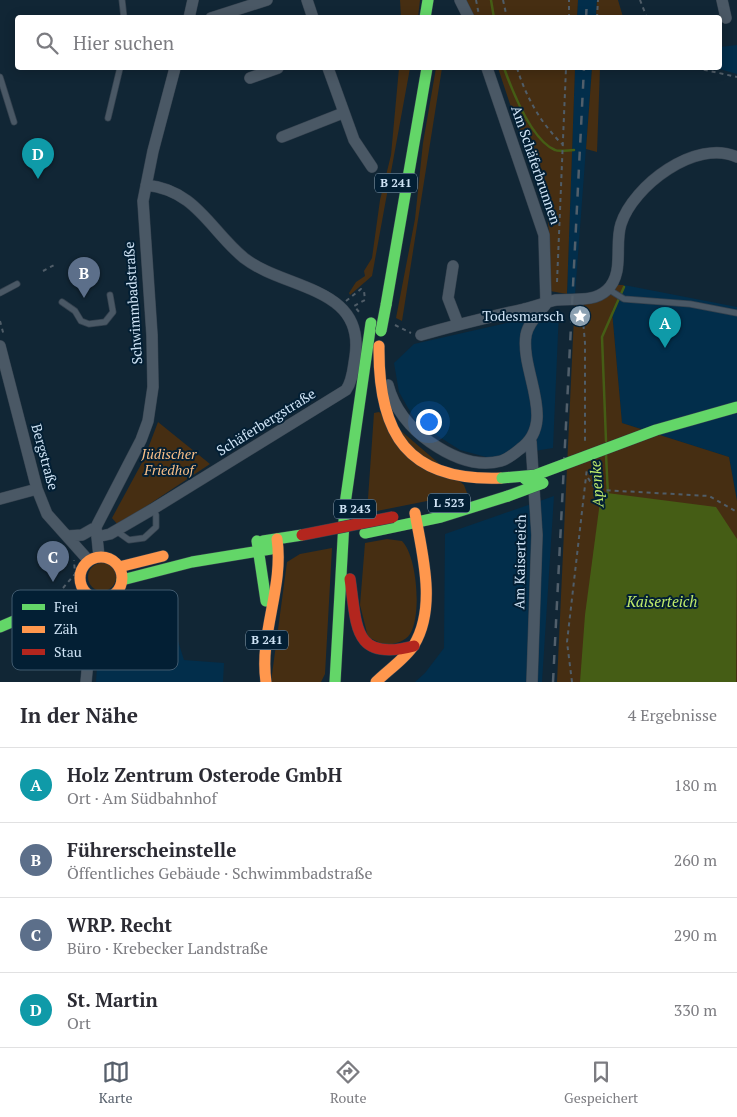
<!DOCTYPE html>
<html lang="de">
<head>
<meta charset="utf-8">
<style>
	:root { --surface:#fff; --page:#f7f7f7; --text:#2b2b33; --muted:#7c7c81; --line:#e1e1e2; --accent:#57606c }
	body { margin:0; font-family:"PT Serif",serif; background:var(--page); color:var(--text) }
	.you { position:absolute; left:428px; top:421px; width:18px; height:18px; margin:-12px; border:4px solid #fff; border-radius:50%; background:#1a73e8; box-shadow:0 0 0 8px #1a73e833 }
	.badge { display:grid; place-items:center; width:32px; height:32px; border-radius:50%; background:var(--accent); color:#fff; font-size:16px; font-weight:700 }
	.pin { position:absolute; translate:-50% -41px; filter:drop-shadow(0 1px 2px #0008) }
	.pin::after { content:''; position:absolute; top:26px; width:18px; height:15px; background:inherit; clip-path:polygon(0 0,100% 0,50% 100%) }
	.list { margin:0; padding:0; list-style:none }
	h2 { display:flex; justify-content:space-between; align-items:center; height:65px; margin:0; padding:0 20px; font-size:21px }
	h2 small { font-size:16px; font-weight:400; color:var(--muted) }
	.list li { display:grid; grid-template-columns:32px 1fr auto; gap:15px; align-items:center; box-sizing:border-box; height:75px; padding:0 20px; border-top:1px solid var(--line) }
	.list b { display:block; font-size:19px; white-space:nowrap }
	.list p { margin:0; font-size:16px; white-space:nowrap; color:var(--muted) }
	.list em { font-size:16px; font-style:normal; color:var(--muted) }
	.icon { flex:none; width:28px; height:28px; fill:none; stroke:currentColor; stroke-width:2; stroke-linecap:round; stroke-linejoin:round }
	.map { position:relative; flex:none; width:737px; height:682px; overflow:hidden }
	.search { position:absolute; background:var(--surface); box-shadow:0 2px 12px #0003; left:15px; right:15px; top:15px; height:55px; display:flex; align-items:center; gap:12px; box-sizing:border-box; padding:0 18px; border-radius:5px; color:var(--muted); font-size:19px }
	.sheet { height:365px; background:var(--surface) }
	nav { display:flex; justify-content:space-around; align-items:center; box-sizing:border-box; height:70px; border-top:1px solid var(--line); background:var(--surface); font-size:14px; color:var(--muted) }
	nav a { display:grid; justify-items:center; gap:2px }
	nav .on { color:var(--accent) }
	.map>svg:first-child { display:block }
</style>
</head>
<body>
<div class="map">
<svg width="737" height="682" viewBox="0 0 737 682">
	<rect width="100%" height="100%" fill="#112635"/>
	<path fill="#022e4b" d="M578,0H597L596,17L577,18Z
		M737,45V74L716,68H720V47Z
		M575,68H592L575,295L567,294Z
		M624,285L737,307V501L729,457L622,423L612,311Z
		M559,311L553,448L490,458L460,450L416,422L399,392L394,363L414,344Z
		M554,496L542,682H415L425,673L444,648L445,534Z
		M164,597L184,660L224,663L223,682H96L101,609Z"/>
	<path fill="#462e12" d="M400,0H420L418,17H401Z
		M466,0H578L577,17H471Z
		M597,0H618L623,17H596Z
		M399,68H410L372,276L350,295L349,293L356,282L365,276L364,271L372,258L380,200L391,155Z
		M436,68H442L402,321L396,318L415,219L423,143Z
		M498,68H575L567,294L550,291V240L547,215Z
		M592,68H600L597,152L586,149Z
		M609,285H624L612,311L622,423L729,457L737,501V682H557L575,295L597,293Z
		M379,412L464,485L467,493L367,513L374,413Z
		M158,422L210,464L118,525L112,518L144,459Z
		M387,539L402,541C417,556 422,615 410,634C405,642 395,643 386,646L368,637L360,605L365,543Z
		M332,548L325,674L321,682H271L287,562L300,554Z
		M88 577a14 14 0 1 1 28 0a14 14 0 1 1-28 0Z"/>
	<path fill="#455d15" d="M607,493L716,507L737,539L736,682H580L585,615L601,494Z"/>
	<g fill="none" stroke-linecap="round" stroke-linejoin="round">
		<path stroke="#455d15" stroke-width="2.5" d="M491,0L494,18
			M504,68C512,90 531,140 555,150C559,152 569,150 574,150
			M606,441L602,337L624,287
			M606,454L608,496"/>
		<g stroke="#35424f" stroke-width="7">
			<path id="lane" d="M122,0L124,18
				M0,77L14,122
				M108,118L120,68
				M608,289L624,299L690,304L737,313
				M0,293L17,284
				M62,302L75,311L81,321L89,324L105,322L113,312L110,295
				M115,530L129,540L144,538L156,527V515L153,509"/>
		</g>
		<g stroke="#35424f" stroke-width="12">
			<path id="street" d="M307,0L313,18
				M460,0L469,18
				M722,0L726,18
				M189,18L193,0
				M211,18L267,0
				M328,68L354,140L372,167
				M487,68L544,235L546,304
				M250,78L278,68
				M282,137L343,113
				M453,266L448,298L458,324
				M421,335C455,325 489,317 524,309C534,307 546,302 556,300C573,298 593,303 607,290C625,273 614,245 621,224C633,186 696,138 737,157
				M0,346L37,489L47,514L89,561
				M388,385C394,408 410,428 430,442C450,456 475,468 501,461C508,459 514,454 520,449C558,422 520,372 526,335C528,323 539,313 546,304
				M531,442L537,535L532,682
				M0,499L37,489
				M67,536L82,535L96,527
				M97,537L110,534L153,509L346,390C353,380 353,368 355,357C366,286 285,290 244,258C210,230 196,190 146,185
				M99,557L96,527L141,440L148,421L153,387L152,335L143,201L153,151L175,68
				M86,682L94,598"/>
		</g>
		<g stroke="#35424f" stroke-width="12">
			<path id="fast" d="M425,18L428,0
				M386,305L427,68
				M365,533L441,517L508,496
				M257,541L266,601
				M263,541L302,535
				M122,580L192,562L271,549
				M0,627L35,612L89,595
				M335,682L345,504L371,323"/>
		</g>
		<g stroke="#35424f" stroke-width="12">
			<path id="slow" d="M379,346C378,434 407,482 502,478
				M80 578a21 21 0 1 1 42 0a21 21 0 1 1-42 0Z
				M119,567L163,556
				M266,682C259,634 284,587 277,539
				M376,682C388,670 405,659 414,645C437,607 422,553 415,513"/>
		</g>
		<g stroke="#35424f" stroke-width="12">
			<path id="jam" d="M350,579C357,627 353,662 414,646"/>
		</g>
		<path stroke="#505d68" stroke-width="2" stroke-dasharray="4 4" stroke-linecap="butt" d="M476,0L479,15
			M503,0L507,18
			M640,0L647,18
			M569,18V0
			M597,18L598,0
			M517,68C526,97 540,122 562,144
			M635,68H641
			M696,68L737,77
			M43,271L54,265
			M557,282L566,68
			M346,301L361,289L364,291L365,300L354,306L360,313
			M582,309L585,343V441
			M0,321L4,336
			M395,325L411,333
			M588,478L594,487L602,490L709,496L737,512
			M63,588L75,574L74,560
			M103,612L117,635
			M572,682L567,642L587,468"/>
		<use href="#lane" stroke="#4a5865" stroke-width="5.5"/>
		<use href="#street" stroke="#4a5865" stroke-width="11"/>
		<use href="#fast" stroke="#63d668" stroke-width="11"/>
		<use href="#slow" stroke="#ff974d" stroke-width="11"/>
		<use href="#jam" stroke="#b3261e" stroke-width="11"/>
		<path stroke="#515f6b" stroke-width="2.5" stroke-dasharray="9 9" stroke-linecap="butt" d="M586,18L587,0
			M553,682L584,68"/>
		<g stroke="#35424f" stroke-width="12" stroke-linecap="butt">
			<path id="fast-bridge" d="M381,331L386,305
				M502,478L537,475
				M525,479L656,430L737,407
				M508,496L543,483"/>
		</g>
		<g stroke="#35424f" stroke-width="12" stroke-linecap="butt">
			<path id="jam-bridge" d="M302,535L393,517"/>
		</g>
		<use href="#fast-bridge" stroke="#63d668" stroke-width="11"/>
		<use href="#jam-bridge" stroke="#b3261e" stroke-width="11"/>
	</g>
	<defs>
		<g id="sight-disc" transform="scale(1.125)"><circle r="9.5" fill="#8ca1b2" stroke="#031f34"/><path d="M0-6L1.8-2.2L6-1.7L2.9 1.2L3.7 5.4L0 3.3L-3.7 5.4L-2.9 1.2L-6-1.7L-1.8-2.2Z" fill="#fff"/></g>
	</defs>
	<g fill-rule="evenodd">
		<use href="#sight-disc" x="580" y="316"/>
	</g>
	<g text-anchor="middle" stroke-width="4" stroke-linejoin="round" paint-order="stroke">
		<g fill="#031f34" stroke="#92a8bb" stroke-width="1">
			<rect x="375" y="173.5" width="42" height="19" rx="4"/>
			<rect x="428" y="493.5" width="42" height="19" rx="4"/>
			<rect x="334" y="499.5" width="42" height="19" rx="4"/>
			<rect x="246" y="630.5" width="42" height="19" rx="4"/>
		</g>
		<g font-size="12" font-weight="bold" fill="#cfe3f5">
			<text x="396" y="187">B 241</text>
			<text x="449" y="507">L 523</text>
			<text x="355" y="513">B 243</text>
			<text x="267" y="644">B 241</text>
		</g>
		<g font-size="14" fill="#cfe3f5" stroke="#031f34">
			<text transform="translate(536 165) rotate(71)" y="5">Am Schäferbrunnen</text>
			<text transform="translate(133 303) rotate(-94)" y="5">Schwimmbadstraße</text>
			<text transform="translate(266 422) rotate(-32)" y="5">Schäferbergstraße</text>
			<text transform="translate(45 457) rotate(75)" y="5">Bergstraße</text>
			<text transform="translate(520 562) rotate(-89)" y="5">Am Kaiserteich</text>
		</g>
		<g font-size="14" fill="#cfe3f5" stroke="#031f34" text-anchor="end">
			<text x="564" y="321">Todesmarsch</text>
		</g>
		<g font-size="14" font-style="italic" fill="#f9bf87" stroke="#031f34">
			<text x="169" y="459">Jüdischer<tspan x="169" dy="16">Friedhof</tspan></text>
		</g>
		<g font-size="15" font-style="italic" fill="#bfea6a" stroke="#031f34">
			<text transform="translate(597 484) rotate(-94)" y="5">Apenke</text>
			<text x="662" y="607">Kaiserteich</text>
		</g>
	</g>
	<rect x="12" y="590" width="166" height="80" rx="8" fill="#031f34" stroke="#405a6e" stroke-width="1"/>
	<rect x="22" y="604" width="23" height="6" fill="#63d668"/>
	<rect x="22" y="626" width="23" height="7" fill="#ff974d"/>
	<rect x="22" y="649" width="23" height="6" fill="#b3261e"/>
	<g font-size="14" fill="#cfe3f5">
		<text x="54" y="612">Frei</text>
		<text x="54" y="634">Zäh</text>
		<text x="54" y="657">Stau</text>
	</g>
</svg>
<div class="you"></div>
<div class="pin badge" style="left:665px;top:348px;background:#0f9aa8">A</div>
<div class="pin badge" style="left:84px;top:298px;background:#5c6f8a">B</div>
<div class="pin badge" style="left:53px;top:582px;background:#5c6f8a">C</div>
<div class="pin badge" style="left:38px;top:179px;background:#0f9aa8">D</div>
<div class="search"><svg class="icon" aria-label="search" viewBox="0 0 24 24"><circle cx="10" cy="10" r="6"/><path d="M15 15l6 6"/></svg>Hier suchen</div>
</div>
<section class="sheet">
<h2>In der Nähe<small>4 Ergebnisse</small></h2>
<ul class="list">
<li><span class="badge" style="background:#0f9aa8">A</span><div><b>Holz Zentrum Osterode GmbH</b><p>Ort · Am Südbahnhof</p></div><em>180 m</em></li>
<li><span class="badge" style="background:#5c6f8a">B</span><div><b>Führerscheinstelle</b><p>Öffentliches Gebäude · Schwimmbadstraße</p></div><em>260 m</em></li>
<li><span class="badge" style="background:#5c6f8a">C</span><div><b>WRP. Recht</b><p>Büro · Krebecker Landstraße</p></div><em>290 m</em></li>
<li><span class="badge" style="background:#0f9aa8">D</span><div><b>St. Martin</b><p>Ort</p></div><em>330 m</em></li>
</ul>
</section>
<nav>
<a class="on"><svg class="icon" aria-label="map" viewBox="0 0 24 24"><path d="M3 6l6-2 6 2 6-2v14l-6 2-6-2-6 2zM9 4v14M15 6v14"/></svg>Karte</a>
<a><svg class="icon" aria-label="directions" viewBox="0 0 24 24"><path d="M12 3l9 9-9 9-9-9zM9 14v-3h6M13 9l2 2-2 2"/></svg>Route</a>
<a><svg class="icon" aria-label="saved" viewBox="0 0 24 24"><path d="M7 4h10v16l-5-4-5 4z"/></svg>Gespeichert</a>
</nav>
</body>
</html>
